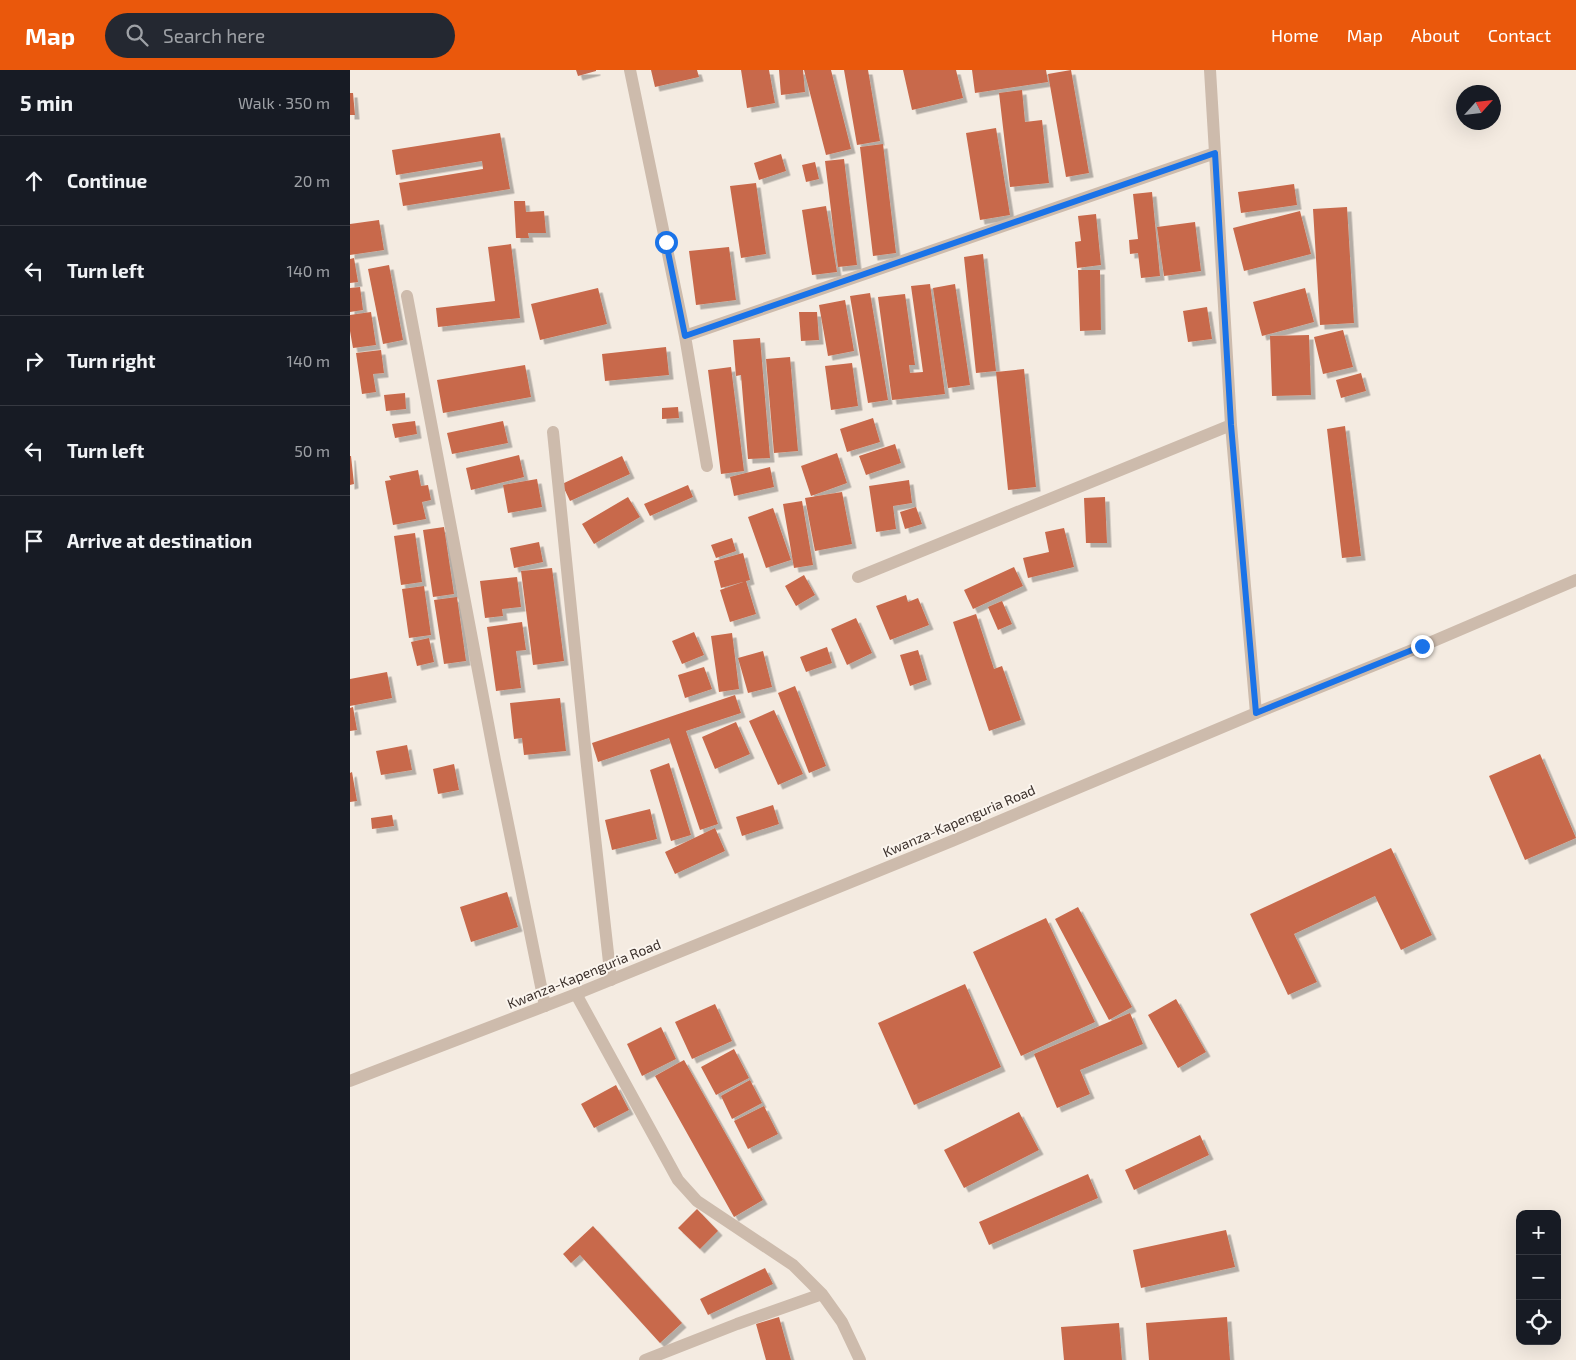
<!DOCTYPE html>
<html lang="en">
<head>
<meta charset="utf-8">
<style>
	:root { --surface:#171b24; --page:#242831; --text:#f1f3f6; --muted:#9ea1a6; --line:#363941; --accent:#ea580c }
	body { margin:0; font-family:"Exo 2",sans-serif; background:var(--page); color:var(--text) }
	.controls { position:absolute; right:15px; bottom:15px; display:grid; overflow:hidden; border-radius:10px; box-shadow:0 5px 20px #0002 }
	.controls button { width:45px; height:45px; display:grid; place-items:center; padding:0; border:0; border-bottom:1px solid var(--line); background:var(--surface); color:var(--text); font:25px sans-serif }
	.compass { position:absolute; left:1106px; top:15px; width:45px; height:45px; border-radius:50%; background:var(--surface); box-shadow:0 5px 20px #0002; rotate:63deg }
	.stop { position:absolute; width:15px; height:15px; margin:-11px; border:4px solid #1a73e8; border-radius:50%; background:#fff }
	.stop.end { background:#1a73e8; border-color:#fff; box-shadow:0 1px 5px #0008 }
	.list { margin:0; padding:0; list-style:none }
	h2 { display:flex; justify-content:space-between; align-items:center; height:65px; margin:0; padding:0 20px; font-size:21px }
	h2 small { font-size:16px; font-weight:400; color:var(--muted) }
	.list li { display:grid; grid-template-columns:32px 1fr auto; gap:15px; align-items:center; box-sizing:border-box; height:90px; padding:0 20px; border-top:1px solid var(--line) }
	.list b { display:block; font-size:19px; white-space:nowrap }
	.list em { font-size:16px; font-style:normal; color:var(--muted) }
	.icon { flex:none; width:28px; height:28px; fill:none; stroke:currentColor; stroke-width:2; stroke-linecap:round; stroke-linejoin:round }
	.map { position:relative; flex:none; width:1226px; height:1290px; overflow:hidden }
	header { display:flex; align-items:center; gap:30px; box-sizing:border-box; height:70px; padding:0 25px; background:var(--accent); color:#fff }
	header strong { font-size:24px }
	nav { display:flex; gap:28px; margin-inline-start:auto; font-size:18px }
	.search { width:350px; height:45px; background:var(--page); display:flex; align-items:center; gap:12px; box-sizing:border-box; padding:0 18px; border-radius:28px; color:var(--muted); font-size:19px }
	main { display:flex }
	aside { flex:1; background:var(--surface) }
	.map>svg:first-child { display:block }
</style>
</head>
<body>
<header>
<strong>Map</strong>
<div class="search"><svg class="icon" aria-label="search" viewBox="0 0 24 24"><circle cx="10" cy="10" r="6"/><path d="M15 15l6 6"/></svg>Search here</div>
<nav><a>Home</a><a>Map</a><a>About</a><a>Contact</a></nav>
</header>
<main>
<aside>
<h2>5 min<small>Walk · 350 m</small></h2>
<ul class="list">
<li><svg class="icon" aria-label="ahead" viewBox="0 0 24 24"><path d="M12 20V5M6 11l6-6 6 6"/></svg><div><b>Continue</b></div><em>20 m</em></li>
<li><svg class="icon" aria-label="left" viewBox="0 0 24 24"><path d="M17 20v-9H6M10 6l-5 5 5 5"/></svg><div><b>Turn left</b></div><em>140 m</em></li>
<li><svg class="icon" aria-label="right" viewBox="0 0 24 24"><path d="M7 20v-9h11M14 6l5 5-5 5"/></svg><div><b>Turn right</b></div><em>140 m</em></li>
<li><svg class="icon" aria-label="left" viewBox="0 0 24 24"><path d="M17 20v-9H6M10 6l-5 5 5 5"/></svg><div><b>Turn left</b></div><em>50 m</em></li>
<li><svg class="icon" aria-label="arrive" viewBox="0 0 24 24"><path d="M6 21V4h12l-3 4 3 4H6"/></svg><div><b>Arrive at destination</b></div></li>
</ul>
</aside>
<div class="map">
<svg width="1226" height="1290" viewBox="0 0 1226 1290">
	<defs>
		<filter id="shadow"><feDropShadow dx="4.5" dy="4.5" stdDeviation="0" flood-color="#0004"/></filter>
	</defs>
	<rect width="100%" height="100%" fill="#f4ebe1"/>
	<path fill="#c8694b" filter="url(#shadow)" d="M226,0H246V1L228,6Z
		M301,0H347L349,7L305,17Z
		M391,0H419L425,33L397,38Z
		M429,0H453L455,22L431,25Z
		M454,0H481L501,79L476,85Z
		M494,0H518L530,71L507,75Z
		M553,0H606L613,28L562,40Z
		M622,0H696L698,12L625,23Z
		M721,0L739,103L716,107L698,4Z
		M672,20L675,52L692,50L699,113L660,117L649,23Z
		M0,23H3L5,45H0Z
		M646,58L660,145L630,150L616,63Z
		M150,63L160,119L53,136L49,113L133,99L132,91L46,105L42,80Z
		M533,74L546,183L523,186L510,77Z
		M431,84L436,101L409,110L404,93Z
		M494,89L507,195L488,197L475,91Z
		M465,92L469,109L456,112L452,95Z
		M406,113L416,184L391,188L380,116Z
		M944,114L947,135L891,143L888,122Z
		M802,122L810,206L791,208L788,183L780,184L779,170L788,169L783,124Z
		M164,131H175L176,142L194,141L196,163H178L179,168H166Z
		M476,136L487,202L462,205L452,140Z
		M997,137L1004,253L970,255L963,139Z
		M950,141L961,184L894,201L883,158Z
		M746,144L751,195L727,198L725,172L731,171L728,146Z
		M29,150L34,180L0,185V154Z
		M845,152L851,201L814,206L807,157Z
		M161,174L170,248L88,257L86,238L145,231L138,177Z
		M379,177L386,230L346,235L339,181Z
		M633,184L646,301L626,303L614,187Z
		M4,188L8,212L0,213V189Z
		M39,195L53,270L33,274L18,199Z
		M728,200H750L751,260L730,261Z
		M580,214L595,324L542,330L528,227L555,224L565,295H559L560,303L573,302L561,216Z
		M605,214L620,315L598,318L583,218Z
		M10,217L13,240L0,242V218Z
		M248,218L257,254L190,270L181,234Z
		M955,218L964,252L912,266L903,232Z
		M520,223L538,330L518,333L500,226Z
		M495,230L504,281L478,286L469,235Z
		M857,237L862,269L838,272L833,241Z
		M21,242L26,275L3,278L0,261V245Z
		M449,242H467L469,270L451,271Z
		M993,260L1003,297L973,304L964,267Z
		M959,265L961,325L922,326L920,266Z
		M410,268L420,388L398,389L391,305L386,306L383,270Z
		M316,277L319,305L255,311L252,284Z
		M31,280L34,303L23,304L26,322L12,324L6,283Z
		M440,287L448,381L424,383L416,289Z
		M502,293L508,336L481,340L475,296Z
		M175,295L181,327L93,343L87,310Z
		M381,297L394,401L371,404L358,300Z
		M674,299L686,417L658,420L646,302Z
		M1011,303L1016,321L991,328L986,310Z
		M55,323L56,339L36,341L34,325Z
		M328,337L329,348L312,349V338Z
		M523,348L530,372L497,382L490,359Z
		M65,351L67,364L45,368L42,354Z
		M153,351L158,373L102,384L97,363Z
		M995,356L1011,486L992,488L977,359Z
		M545,374L551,393L516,405L509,386Z
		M487,383L497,413L461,426L451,396Z
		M169,385L174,407L121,420L116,398Z
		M0,386H1L4,414L0,415Z
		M272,386L280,404L220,431L212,414Z
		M420,397L424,417L384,426L380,407Z
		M68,400L71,416L78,415L81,430L72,432L76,449L43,455L35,411L41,410L39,406Z
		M187,409L192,437L158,443L153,415Z
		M559,410L562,433L543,436L546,459L526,462L519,416Z
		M338,415L343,427L300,446L294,434Z
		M492,422L502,474L465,481L455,428Z
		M278,427L290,447L244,474L232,454Z
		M755,427L757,473H736L734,428Z
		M452,431L463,495L444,498L433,434Z
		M566,437L572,454L555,459L550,442Z
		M423,438L441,490L416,498L398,447Z
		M94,457L104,524L83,527L73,460Z
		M714,458L724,497L678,508L673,488L699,482L695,462Z
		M65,463L72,512L51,515L44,466Z
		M382,468L386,481L366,488L361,475Z
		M189,472L193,492L164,498L160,478Z
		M393,483L400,510L371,518L364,491Z
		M664,497L673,516L623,539L614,520Z
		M202,498L214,591L183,595L171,501Z
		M454,505L465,525L446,536L435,516Z
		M167,507L171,537L152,539L153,546L135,548L130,511Z
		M396,511L406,544L380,552L370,520Z
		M74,516L81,565L59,568L52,519Z
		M556,525L558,532L568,528L579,555L540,570L526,536Z
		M107,527L116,591L94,594L84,530Z
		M652,531L662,554L648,560L638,537Z
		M626,544L644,599L652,596L671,650L639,661L603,552Z
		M506,548L522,583L497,595L481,559Z
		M172,552L176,580L166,581L171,618L146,621L137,557Z
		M344,562L354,585L332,594L322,571Z
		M382,563L389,619L369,622L361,566Z
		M79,568L84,592L67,596L61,572Z
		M477,577L482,593L456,602L450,587Z
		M568,580L577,610L560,616L550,585Z
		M413,581L422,617L398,623L388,588Z
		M354,597L362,619L335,628L328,605Z
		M37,602L42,628L0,636V609Z
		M445,616L476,696L459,703L428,623Z
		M385,625L391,643L336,661L368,754L350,760L319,668L248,692L242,673Z
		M210,628L216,681L174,685L172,668L164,669L160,633Z
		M3,637L7,660L0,661V638Z
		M424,640L453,704L428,715L399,651Z
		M386,652L400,684L365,699L352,667Z
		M57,675L62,700L31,705L26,681Z
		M1190,684L1226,768L1175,790L1139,706Z
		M319,693L341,765L321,771L300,700Z
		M104,694L109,720L88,724L83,699Z
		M2,702L7,731L0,732V703Z
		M423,735L429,754L392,766L386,747Z
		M300,739L307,769L262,780L255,750Z
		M42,745L44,756L22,759L21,748Z
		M365,758L375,781L325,804L315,782Z
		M1041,778L1082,865L1051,880L1025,826L944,864L967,912L938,925L900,844Z
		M157,822L168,857L121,872L110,837Z
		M728,837L782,937L759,950L705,849Z
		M696,848L745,952L671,986L623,882Z
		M615,914L651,997L564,1035L528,953Z
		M826,929L856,982L828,998L798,945Z
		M365,934L382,971L342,989L325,952Z
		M780,943L793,974L730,1000L740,1024L707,1038L684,984Z
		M311,957L326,989L292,1006L277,974Z
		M384,979L399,1008L366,1025L351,997Z
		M334,990L413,1130L384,1147L305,1006Z
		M400,1010L412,1033L382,1049L371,1026Z
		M266,1015L279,1040L244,1058L231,1034Z
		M414,1036L428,1064L398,1079L384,1051Z
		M669,1042L689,1080L614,1118L594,1080Z
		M850,1065L859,1085L784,1120L775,1100Z
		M738,1104L748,1128L639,1175L629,1152Z
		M347,1139L368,1161L350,1179L328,1158Z
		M243,1156L332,1253L310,1273L230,1185L221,1193L213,1184Z
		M876,1160L885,1197L791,1218L783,1180Z
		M415,1198L423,1214L358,1245L350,1229Z
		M429,1247L441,1290H416L406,1254Z
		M877,1247L880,1290H799L796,1253Z
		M769,1253L772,1290H714L711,1257Z"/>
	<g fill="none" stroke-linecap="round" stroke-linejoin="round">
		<path stroke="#cdbbac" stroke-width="12" d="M280,0L335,266L357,396
			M865,83L881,355L906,643
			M57,226L145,690L195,936
			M335,266L865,83L860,0
			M203,362L237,696L261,910
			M508,507L881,355
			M226,924L328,1110L347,1131L443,1195L472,1224L492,1252L510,1290
			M295,1290L387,1254L472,1224"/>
		<path stroke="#cdbbac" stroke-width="12" d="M0,1011L226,924L602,771L906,643L1072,576L1226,510"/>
	</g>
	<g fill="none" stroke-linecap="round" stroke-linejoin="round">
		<path stroke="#1a73e8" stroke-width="6" d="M316,172L335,266L865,83L881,355L906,643L1072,576"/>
	</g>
	<g text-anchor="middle" stroke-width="4" stroke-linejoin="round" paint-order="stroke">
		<g font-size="14" fill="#3b302b" stroke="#fbf5ee">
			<text transform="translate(609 751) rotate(-23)" y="5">Kwanza-Kapenguria Road</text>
			<text transform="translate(234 904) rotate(-22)" y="5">Kwanza-Kapenguria Road</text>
		</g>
	</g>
</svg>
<div class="controls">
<button>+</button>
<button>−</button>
<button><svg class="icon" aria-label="locate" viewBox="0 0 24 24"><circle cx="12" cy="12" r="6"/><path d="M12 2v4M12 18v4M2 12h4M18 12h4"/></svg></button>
</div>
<svg class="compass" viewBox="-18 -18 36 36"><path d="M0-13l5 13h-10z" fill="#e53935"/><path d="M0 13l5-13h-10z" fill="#9ea1a6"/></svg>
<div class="stop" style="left:316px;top:172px"></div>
<div class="stop end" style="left:1072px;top:576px"></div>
</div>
</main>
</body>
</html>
